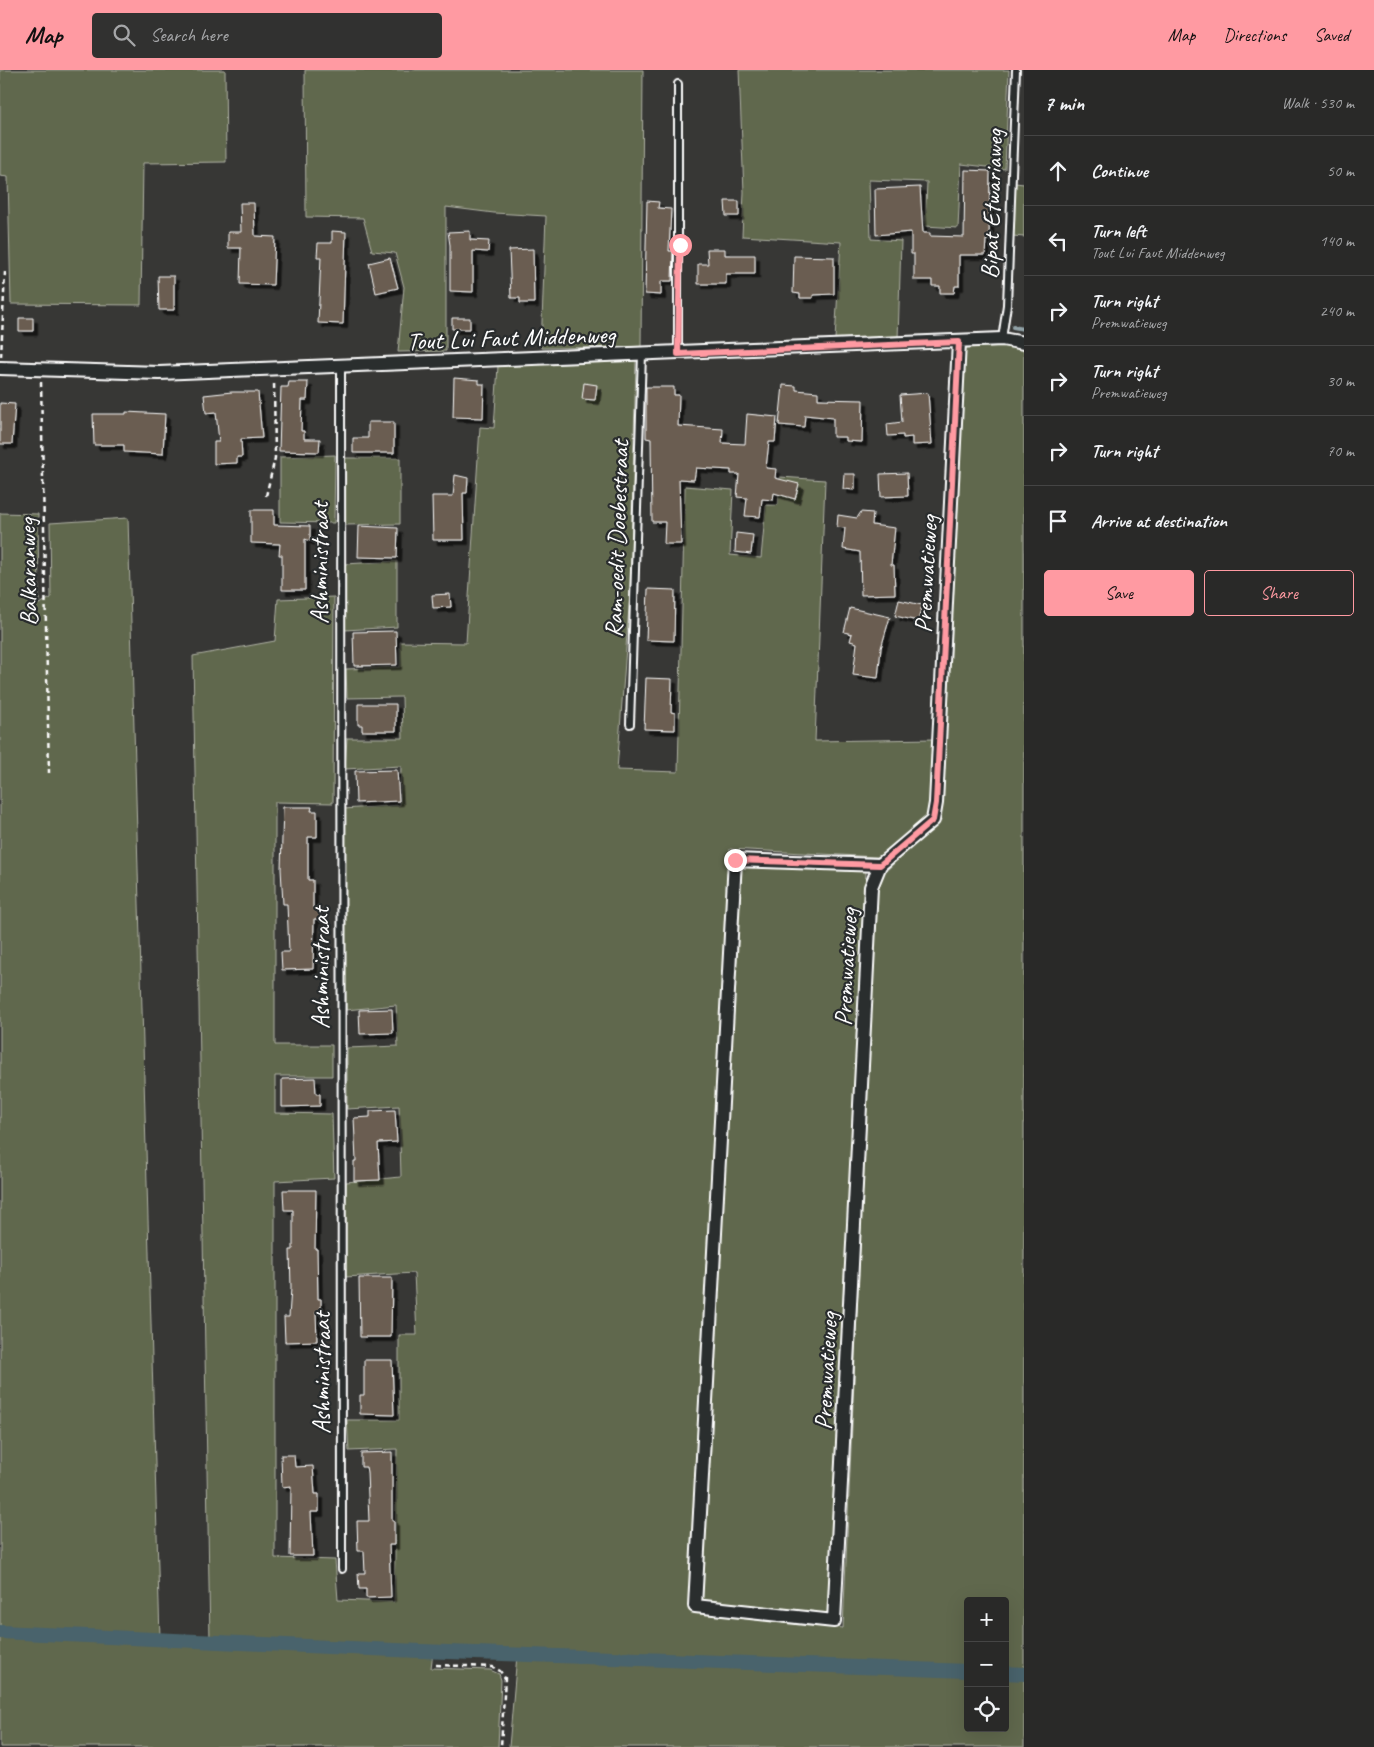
<!DOCTYPE html>
<html lang="en">
<head>
<meta charset="utf-8">
<style>
	:root { --surface:#292928; --page:#313130; --text:#f1f3f6; --muted:#a5a6a8; --line:#454545; --accent:#ff9aa2 }
	body { margin:0; font-family:Caveat,sans-serif; background:var(--page); color:var(--text) }
	.controls { position:absolute; right:15px; bottom:15px; display:grid; overflow:hidden; border-radius:5px; box-shadow:0 5px 20px #0002 }
	.controls button { width:45px; height:45px; display:grid; place-items:center; padding:0; border:0; border-bottom:1px solid var(--line); background:var(--surface); color:var(--text); font:25px sans-serif }
	.stop { position:absolute; width:15px; height:15px; margin:-11px; border:4px solid #ff9aa2; border-radius:50%; background:#fff }
	.stop.end { background:#ff9aa2; border-color:#fff; box-shadow:0 1px 5px #0008 }
	.list { margin:0; padding:0; list-style:none }
	h2 { display:flex; justify-content:space-between; align-items:center; height:65px; margin:0; padding:0 20px; font-size:21px }
	h2 small { font-size:16px; font-weight:400; color:var(--muted) }
	.list li { display:grid; grid-template-columns:32px 1fr auto; gap:15px; align-items:center; box-sizing:border-box; height:70px; padding:0 20px; border-top:1px solid var(--line) }
	.list b { display:block; font-size:19px; white-space:nowrap }
	.list p { margin:0; font-size:16px; white-space:nowrap; color:var(--muted) }
	.list em { font-size:16px; font-style:normal; color:var(--muted) }
	.actions { display:flex; gap:10px; padding:15px 20px }
	.actions a { flex:1; padding:11px 0; border:1px solid var(--accent); border-radius:5px; text-align:center; font-size:18px; color:var(--accent) }
	.actions .main { background:var(--accent); color:#111 }
	.icon { flex:none; width:28px; height:28px; fill:none; stroke:currentColor; stroke-width:2; stroke-linecap:round; stroke-linejoin:round }
	.map { position:relative; flex:none; width:1024px; height:1677px; overflow:hidden }
	header { display:flex; align-items:center; gap:30px; box-sizing:border-box; height:70px; padding:0 25px; background:var(--accent); color:#111 }
	header strong { font-size:24px }
	nav { display:flex; gap:28px; margin-inline-start:auto; font-size:18px }
	.search { width:350px; height:45px; background:var(--page); display:flex; align-items:center; gap:12px; box-sizing:border-box; padding:0 18px; border-radius:5px; color:var(--muted); font-size:19px }
	main { display:flex }
	aside { flex:1; background:var(--surface) }
	.map>svg:first-child { display:block }
</style>
</head>
<body>
<header>
<strong>Map</strong>
<div class="search"><svg class="icon" aria-label="search" viewBox="0 0 24 24"><circle cx="10" cy="10" r="6"/><path d="M15 15l6 6"/></svg>Search here</div>
<nav><a>Map</a><a>Directions</a><a>Saved</a></nav>
</header>
<main>
<div class="map">
<svg width="1024" height="1677" viewBox="0 0 1024 1677">
	<defs>
		<filter id="shadow"><feDropShadow dx="4.5" dy="4.5" stdDeviation="0" flood-color="#0009"/></filter>
	</defs>
	<rect width="100%" height="100%" fill="#373735"/>
	<filter id="ink" filterUnits="userSpaceOnUse"><feTurbulence type="fractalNoise" baseFrequency=".02" numOctaves="2"/><feDisplacementMap in="SourceGraphic" scale="10" xChannelSelector="R" yChannelSelector="G"/><feConvolveMatrix kernelMatrix="1 2 1 2 8 2 1 2 1" color-interpolation-filters="sRGB"/></filter>
	<g filter="url(#ink)">
		<path fill="#61674d" stroke="#b0b3a6" fill-rule="evenodd" d="M0,0H225L226,92L143,93L141,235L11,234L8,107L0,106Z
			M305,0H643L641,277L541,278L546,146L494,143L446,137V281L398,282L404,217L395,183L372,181L363,148L306,147Z
			M739,0H1009L1005,99L961,94L958,158L925,156L927,112L869,110L871,169L901,171L898,269H835L841,172L742,166L744,122Z
			M1015,113L1024,114V167L1013,166Z
			M1007,276L1024,279V1677H509L517,1585L433,1582L431,1598L490,1600L499,1604L501,1610L498,1677H0V443L38,444L39,534L51,528L50,453L128,448L160,1569L210,1572L193,586L275,571L278,529L334,527L333,733L275,732V975H332V1006H275V1043L332,1044L334,1108L275,1111V1488L335,1490L338,1530L394,1532L397,1379L349,1381L347,1350H399V1265H417L414,1203L345,1207L346,1112L401,1107L399,1036L347,1039V978L398,976L396,935L346,940L344,739L400,735L401,696L345,699L347,668H403L402,627L347,628L346,599L400,597V572L466,573L480,357L494,358L498,296L636,290L630,523L617,700L678,702L685,416L733,420L730,485L761,488L766,435H778L780,407L825,410L815,671L934,669L929,736L926,749L900,773L877,787L730,779L689,1541L843,1558L876,816L883,804L939,750L964,278ZM968,1531H1005V1658H968Z
			M335,385L334,453L280,452V387Z
			M345,388H400V454L345,455Z
			M397,491V557L345,560V494Z
			M742,796L866,801L829,1544L700,1531Z"/>
		<g fill="none" stroke-linecap="round" stroke-linejoin="round">
			<path stroke="#91a2a7" stroke-width="4" d="M1013,257L1024,259"/>
			<path stroke="#48646c" stroke-width="14" d="M0,1562L394,1580L968,1601
				M1005,1603L1024,1604"/>
		</g>
		<path fill="#6a5d51" stroke="#fff" filter="url(#shadow)" d="M965,100L990,101L989,170H986L985,185H959V216H955L954,223H940V216H932V210H914V184H911V162L876,165L875,119L920,117L923,163H930V166L964,167Z
			M647,131L659,132L658,138L671,139L669,181H673L672,211H661V225L645,224Z
			M725,131H739V146H726Z
			M240,133H254L255,166L275,167L273,215L240,214L241,178H228V162H241Z
			M332,161L346,162L343,254L318,253L321,187H317L318,173H332Z
			M470,161V170L489,171L488,182L473,181V222L450,221V175L448,162Z
			M533,179L534,233H520V228H511L509,180Z
			M707,179H725V185H755V204H726V214H698V194H708Z
			M794,186L834,187V224L813,225V228H800V224L793,223Z
			M390,188L398,218L376,223L369,193Z
			M158,206H174V240H159Z
			M19,248H33V261H19Z
			M452,248H470V259H452Z
			M454,308L479,310V314H484L483,348L453,347Z
			M289,312H308L307,330H302L301,361H304V369H320L319,382L279,381L281,317H288Z
			M584,313L597,315L595,330L582,329Z
			M783,315L796,316V320L818,322V329L863,330L862,372L846,371V367H833V348L805,345L804,357L779,355Z
			M646,317H674V325H679L678,356L723,359L722,373L745,374L747,344L777,347L775,372H769L766,398L776,399L775,408L799,414L795,429L774,423L773,430L762,429L760,447L745,446L747,428L737,427L739,404H731V400L696,398L694,410L679,409L681,474H664L665,452H652L651,369L646,368Z
			M232,322H258L262,368L241,369L242,387H237V393L214,394V372H219L216,342L206,343L204,325Z
			M928,323L932,374L912,375V367L903,368V365L888,366L887,354L902,352L900,325Z
			M0,333L15,334L12,374H0Z
			M126,342L165,344L163,384L124,382V375H94L93,344H126Z
			M368,352H394V383H353V368H368Z
			M907,403L908,426L881,427L880,404Z
			M844,404H855V420L843,419Z
			M455,405L468,408L467,423H463L464,470H433L432,426H453Z
			M251,440H274V455L310,456V471L305,469V520H282V485H279L280,474L251,473Z
			M861,442L873,443L872,455L895,458L891,495H894L895,524L861,525L860,482L843,479L845,458L837,457L838,445L857,448Z
			M359,456L398,458L397,488L358,487Z
			M736,463L753,465L751,484L735,482Z
			M648,519L675,520L674,571L646,570Z
			M450,524L451,537L433,538L432,525Z
			M899,530L922,535L918,551L895,546Z
			M850,538L890,547L881,578L878,608L853,605L857,573L850,571L852,564L844,562Z
			M396,561L397,595L354,596L353,562Z
			M646,608L672,609L671,642L675,643V660L644,659Z
			M358,634H396V661H362V655H358Z
			M397,700L399,731L356,733L355,701Z
			M283,737H312L311,741H317V767H308V810H313V838H321V849H314L313,899L282,900L281,882H289L287,834H283L281,799Z
			M392,939L393,963L360,964L359,940Z
			M315,1008L316,1024H320V1036L282,1037V1009Z
			M395,1040L397,1072L378,1073L380,1110L354,1111V1091H356L354,1048L370,1047V1041Z
			M283,1120H316L315,1179H317L318,1229H321V1243L316,1242L317,1271L285,1272L284,1247H289L291,1218L290,1180H293V1140H284Z
			M359,1208H392L391,1267H360Z
			M364,1290H392L394,1345L360,1344V1325H364Z
			M392,1382V1451H394V1475H389L391,1527L366,1528V1519H359L358,1503H365L364,1481H358L357,1451H369L367,1402L366,1397H361V1383Z
			M281,1385H294L295,1397L313,1396L315,1424H319V1442H311L313,1486H290L291,1416L282,1417Z"/>
		<g fill="none" stroke-linecap="round" stroke-linejoin="round">
			<g stroke="#fff" stroke-width="10">
				<path id="service" d="M1002,269L1007,235L1016,0
					M678,282V14
					M341,296L342,1499
					M630,654L642,284"/>
			</g>
			<g stroke="#fff" stroke-width="16">
				<path id="minor" d="M0,298L159,303L1002,269L1024,273
					M880,795L735,790L695,1536L834,1551L871,817L880,795L933,750L936,733L959,272"/>
			</g>
			<path stroke="#fff" stroke-width="2.5" stroke-dasharray="5 4" stroke-linecap="butt" d="M1,287L5,202
				M41,312L49,703
				M266,426L275,388L274,310
				M436,1595L493,1597L500,1601L505,1608L501,1677"/>
			<use href="#service" stroke="#2a2d2e" stroke-width="6"/>
			<use href="#minor" stroke="#2a2d2e" stroke-width="12"/>
		</g>
	</g>
	<g fill="none" stroke-linecap="round" stroke-linejoin="round" filter="url(#ink)">
		<path stroke="#ff9aa2" stroke-width="6" d="M680,175L678,284L959,272L936,733L933,750L880,795L735,790"/>
	</g>
	<g text-anchor="middle" stroke-width="4.5" stroke-linejoin="round" paint-order="stroke">
		<g font-size="25" fill="#fff" stroke="#2a2d2e">
			<text transform="translate(991 134) rotate(-88)" y="9">Bipat Etwariaweg</text>
			<text transform="translate(511 267) rotate(-2)" y="9">Tout Lui Faut Middenweg</text>
			<text transform="translate(616 469) rotate(-88)" y="9">Ram-oedit Doebestraat</text>
			<text transform="translate(319 493) rotate(-90)" y="9">Ashministraat</text>
			<text transform="translate(27 502) rotate(-91)" y="9">Balkaranweg</text>
			<text transform="translate(925 504) rotate(-87)" y="9">Premwatieweg</text>
			<text transform="translate(845 897) rotate(-87)" y="9">Premwatieweg</text>
			<text transform="translate(320 898) rotate(-90)" y="9">Ashministraat</text>
			<text transform="translate(825 1301) rotate(-87)" y="9">Premwatieweg</text>
			<text transform="translate(321 1303) rotate(-90)" y="9">Ashministraat</text>
		</g>
	</g>
</svg>
<div class="controls">
<button>+</button>
<button>−</button>
<button><svg class="icon" aria-label="locate" viewBox="0 0 24 24"><circle cx="12" cy="12" r="6"/><path d="M12 2v4M12 18v4M2 12h4M18 12h4"/></svg></button>
</div>
<div class="stop" style="left:680px;top:175px"></div>
<div class="stop end" style="left:735px;top:790px"></div>
</div>
<aside>
<h2>7 min<small>Walk · 530 m</small></h2>
<ul class="list">
<li><svg class="icon" aria-label="ahead" viewBox="0 0 24 24"><path d="M12 20V5M6 11l6-6 6 6"/></svg><div><b>Continue</b></div><em>50 m</em></li>
<li><svg class="icon" aria-label="left" viewBox="0 0 24 24"><path d="M17 20v-9H6M10 6l-5 5 5 5"/></svg><div><b>Turn left</b><p>Tout Lui Faut Middenweg</p></div><em>140 m</em></li>
<li><svg class="icon" aria-label="right" viewBox="0 0 24 24"><path d="M7 20v-9h11M14 6l5 5-5 5"/></svg><div><b>Turn right</b><p>Premwatieweg</p></div><em>240 m</em></li>
<li><svg class="icon" aria-label="right" viewBox="0 0 24 24"><path d="M7 20v-9h11M14 6l5 5-5 5"/></svg><div><b>Turn right</b><p>Premwatieweg</p></div><em>30 m</em></li>
<li><svg class="icon" aria-label="right" viewBox="0 0 24 24"><path d="M7 20v-9h11M14 6l5 5-5 5"/></svg><div><b>Turn right</b></div><em>70 m</em></li>
<li><svg class="icon" aria-label="arrive" viewBox="0 0 24 24"><path d="M6 21V4h12l-3 4 3 4H6"/></svg><div><b>Arrive at destination</b></div></li>
</ul>
<div class="actions"><a class="main">Save</a><a>Share</a></div>
</aside>
</main>
</body>
</html>
